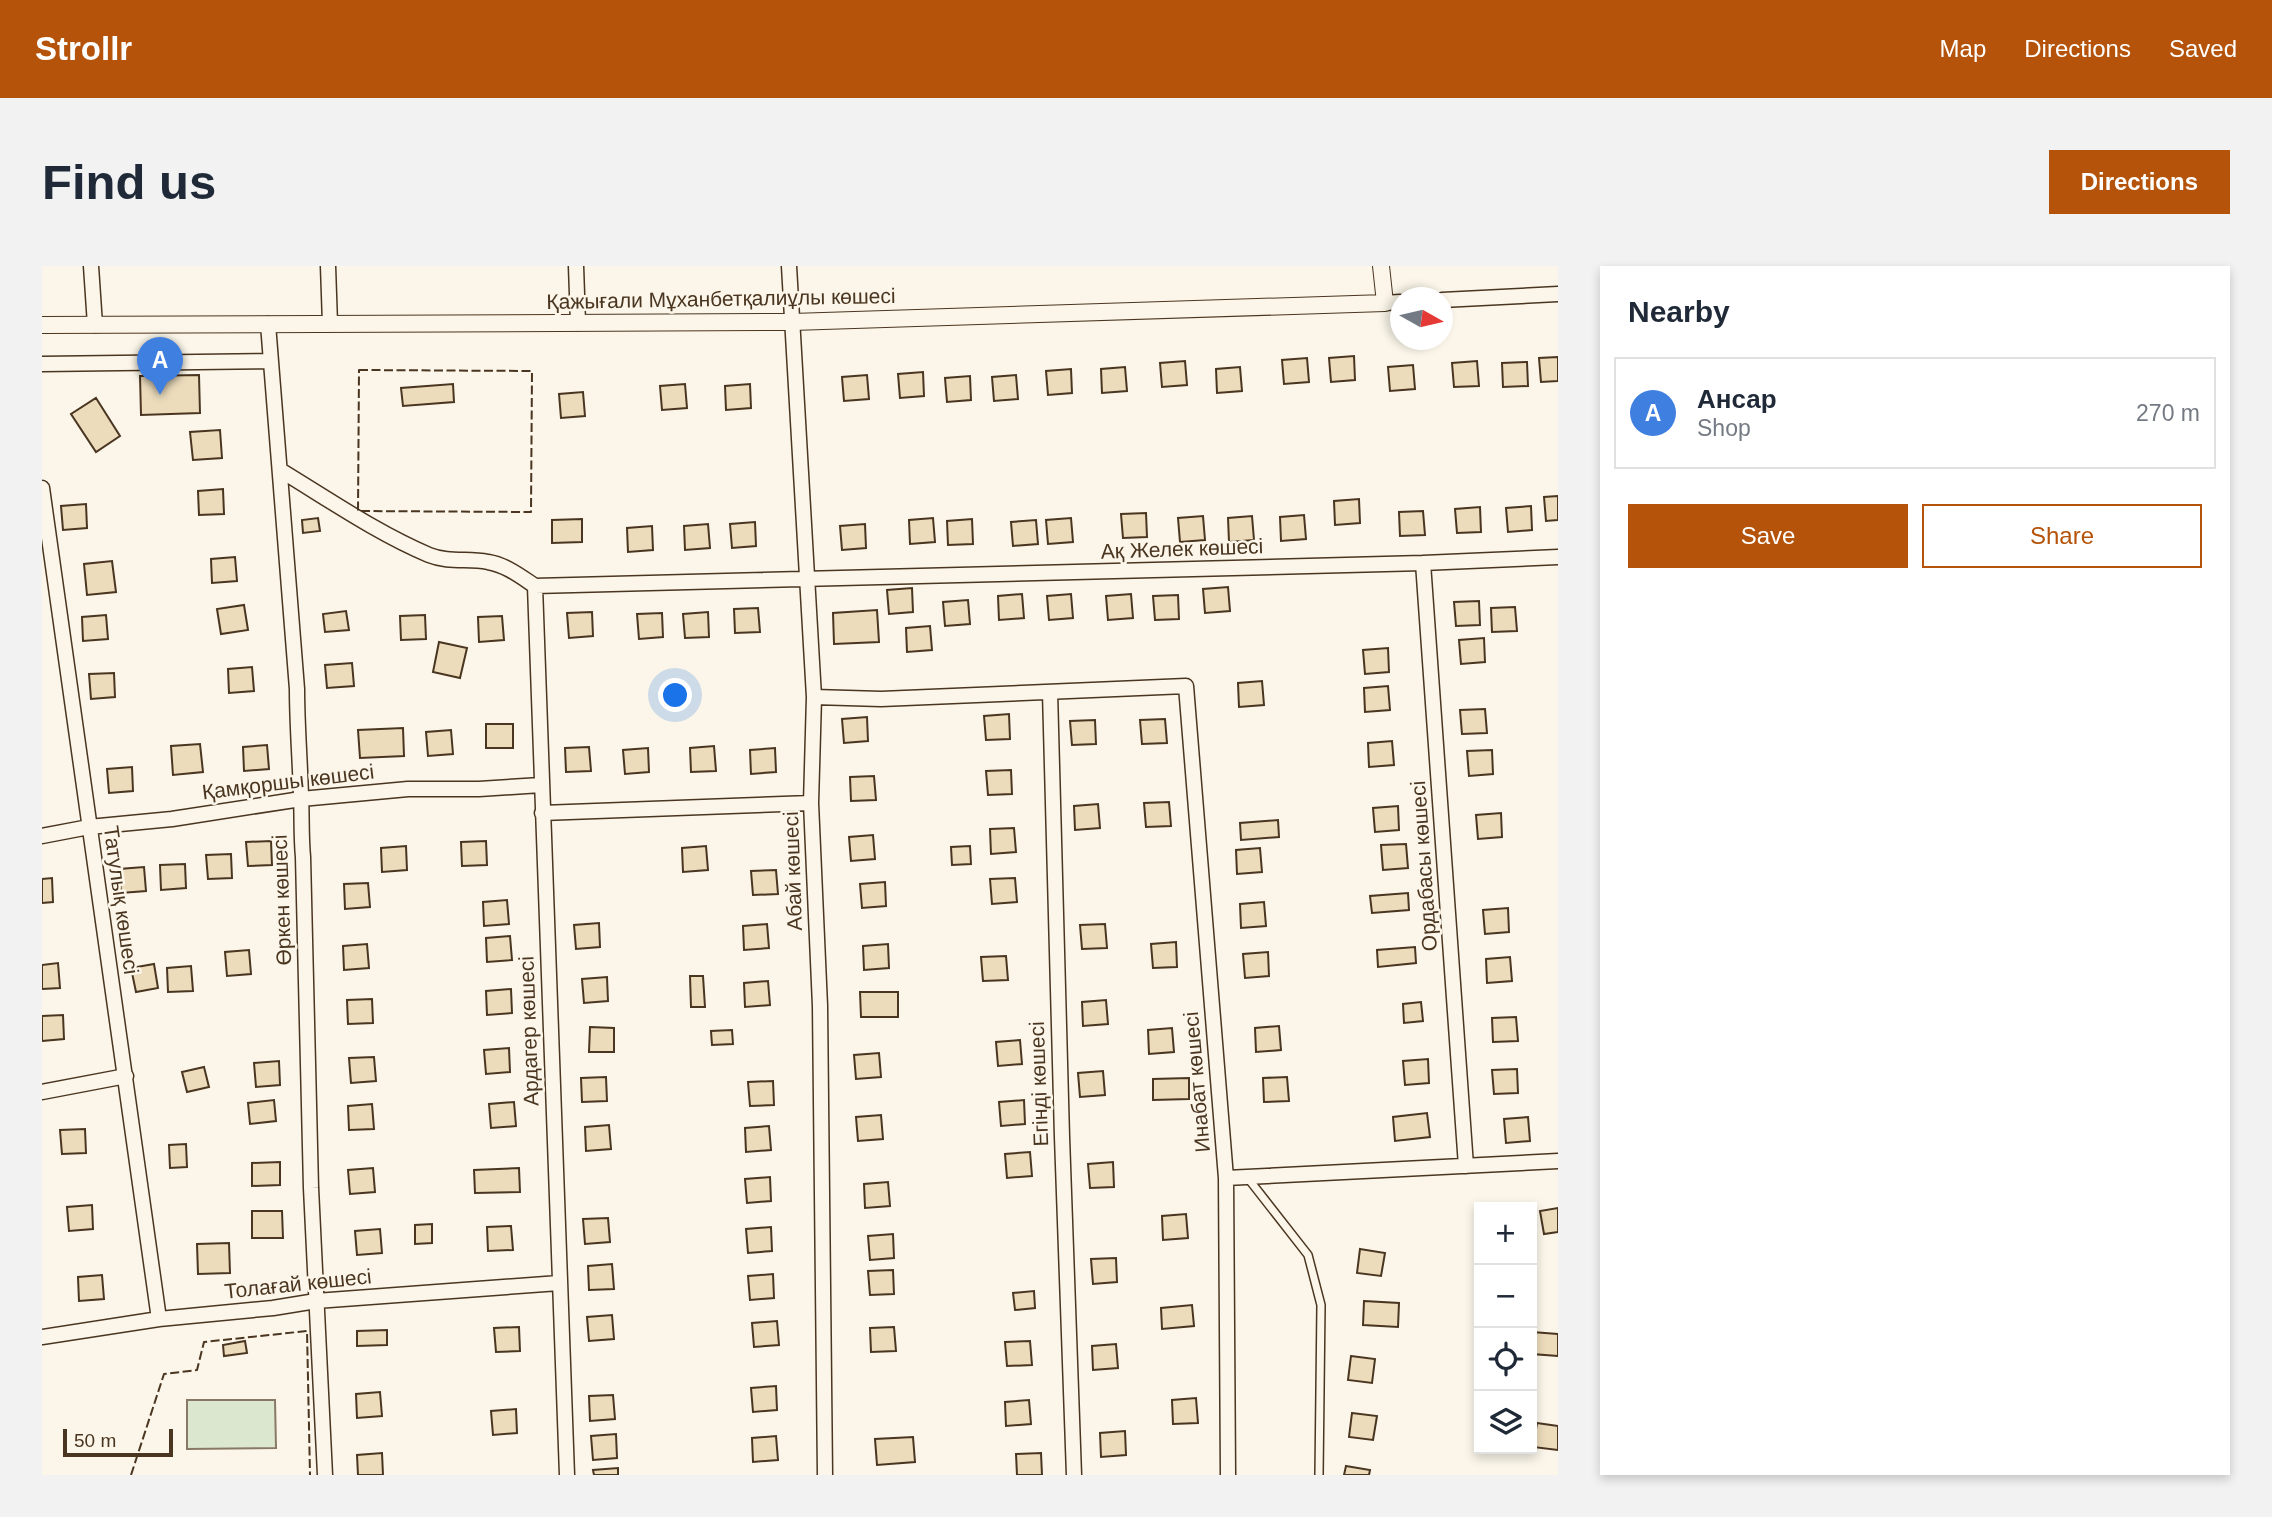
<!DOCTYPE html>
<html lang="en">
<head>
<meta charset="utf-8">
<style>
	:root { --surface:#fff; --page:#f2f2f3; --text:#1f2937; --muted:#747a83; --line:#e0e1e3; --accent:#b45309 }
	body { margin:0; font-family:Arial,sans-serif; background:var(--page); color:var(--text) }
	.controls { position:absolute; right:21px; bottom:21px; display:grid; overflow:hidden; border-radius:0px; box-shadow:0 4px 10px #0003 }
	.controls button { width:63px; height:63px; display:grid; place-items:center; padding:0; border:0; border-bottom:2px solid var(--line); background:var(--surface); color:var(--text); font:35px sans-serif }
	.compass { position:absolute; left:1348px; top:21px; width:63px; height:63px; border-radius:50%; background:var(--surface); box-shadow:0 4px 10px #0003; rotate:98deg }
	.scale { position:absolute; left:21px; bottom:18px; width:110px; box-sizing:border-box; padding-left:7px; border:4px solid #4a3520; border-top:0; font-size:19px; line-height:24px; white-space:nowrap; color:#4a3520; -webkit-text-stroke:5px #fbf6e9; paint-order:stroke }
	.you { position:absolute; left:634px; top:430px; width:24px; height:24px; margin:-18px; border:5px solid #fff; border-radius:50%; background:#1a73e8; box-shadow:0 0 0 10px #1a73e833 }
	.badge { display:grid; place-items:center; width:46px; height:46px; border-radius:50%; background:var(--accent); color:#fff; font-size:23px; font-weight:700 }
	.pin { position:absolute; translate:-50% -58px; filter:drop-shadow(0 2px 4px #0008) }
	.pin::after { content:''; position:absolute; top:37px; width:24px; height:21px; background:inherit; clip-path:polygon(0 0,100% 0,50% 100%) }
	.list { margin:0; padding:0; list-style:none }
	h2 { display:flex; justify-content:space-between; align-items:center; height:91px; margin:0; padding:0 28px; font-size:30px }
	h2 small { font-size:23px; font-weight:400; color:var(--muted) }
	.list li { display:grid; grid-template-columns:46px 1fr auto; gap:21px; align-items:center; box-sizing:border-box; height:112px; margin:0 14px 14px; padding:0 14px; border:2px solid var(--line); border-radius:0px }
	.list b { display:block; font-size:26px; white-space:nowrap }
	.list p { margin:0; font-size:23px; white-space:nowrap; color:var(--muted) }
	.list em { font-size:23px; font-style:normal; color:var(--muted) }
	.actions { display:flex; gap:14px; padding:21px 28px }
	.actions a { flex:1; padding:16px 0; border:2px solid var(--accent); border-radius:0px; text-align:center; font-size:24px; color:var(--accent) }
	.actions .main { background:var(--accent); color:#fff }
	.icon { flex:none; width:38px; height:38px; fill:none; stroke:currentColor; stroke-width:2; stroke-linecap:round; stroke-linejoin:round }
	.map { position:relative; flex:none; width:1516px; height:1209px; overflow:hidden; border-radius:0px }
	header { display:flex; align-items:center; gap:42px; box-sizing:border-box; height:98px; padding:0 35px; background:var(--accent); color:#fff }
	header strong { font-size:33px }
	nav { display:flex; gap:38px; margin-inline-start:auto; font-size:24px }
	.intro { display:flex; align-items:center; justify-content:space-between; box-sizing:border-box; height:168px; padding:0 42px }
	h1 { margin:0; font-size:49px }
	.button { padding:18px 32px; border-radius:0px; background:var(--accent); color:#fff; font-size:24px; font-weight:700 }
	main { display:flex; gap:42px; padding:0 42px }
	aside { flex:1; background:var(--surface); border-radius:0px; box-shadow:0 4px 10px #0003 }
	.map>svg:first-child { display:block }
</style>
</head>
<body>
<header>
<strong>Strollr</strong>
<nav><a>Map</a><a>Directions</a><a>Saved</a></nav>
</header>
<div class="intro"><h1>Find us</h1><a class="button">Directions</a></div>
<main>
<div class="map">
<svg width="1516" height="1209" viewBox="0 0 1516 1209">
	<rect width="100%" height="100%" fill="#fbf6e9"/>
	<path fill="#dce7d0" stroke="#887966" stroke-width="2" d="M145,1134H233L234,1182L145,1183Z"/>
	<path fill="#ecdcbc" stroke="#4a3520" stroke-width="2" d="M1312,90L1313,114L1289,116L1287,92Z
		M1516,91V115L1499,116L1497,92Z
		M1265,92L1267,116L1242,118L1240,94Z
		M1143,95L1145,119L1120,121L1118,97Z
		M1435,95L1437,120L1412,121L1410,97Z
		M1485,96L1486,120L1461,121L1460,97Z
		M1371,99L1373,123L1348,125L1346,101Z
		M1083,101L1085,125L1060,127L1059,103Z
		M1198,101L1200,125L1175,127L1174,103Z
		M1029,103L1030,127L1006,129L1004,105Z
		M881,106L882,130L858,132L856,108Z
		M157,109L158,147L99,149L98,110Z
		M825,109L827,133L802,135L800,111Z
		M974,109L976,133L952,135L950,111Z
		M928,110L929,134L905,136L903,112Z
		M411,118L412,136L361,140L359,122Z
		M643,118L645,142L620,144L618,120Z
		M708,118L709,142L684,144L683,120Z
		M541,126L543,150L519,152L517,128Z
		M54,132L78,170L54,186L29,148Z
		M178,164L180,192L151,194L148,166Z
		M181,223L182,248L157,249L156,225Z
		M1516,230V254L1504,255L1502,231Z
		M1317,233L1318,257L1293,259L1292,235Z
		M44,238L45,262L21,264L19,240Z
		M1489,240L1490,264L1466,266L1464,242Z
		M1438,241L1439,266L1415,267L1413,243Z
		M1381,245L1383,269L1358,270L1357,246Z
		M1104,247L1105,271L1081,272L1079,248Z
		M1262,249L1264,273L1239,275L1238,251Z
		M1161,250L1163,274L1138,276L1136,252Z
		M1210,250L1212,274L1187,276L1186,252Z
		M276,252L278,265L261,267L260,254Z
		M891,252L893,276L868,278L867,254Z
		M1029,252L1031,276L1006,278L1004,254Z
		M540,253V276L510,277V254Z
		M930,253L931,278L906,279L905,255Z
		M994,254L996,278L971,280L969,256Z
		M713,256L714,280L690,282L688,258Z
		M666,258L668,282L643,284L642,260Z
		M823,258L824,282L800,284L798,260Z
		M610,260L611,284L586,286L585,262Z
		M193,291L195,315L170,317L169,293Z
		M70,295L74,326L45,329L42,298Z
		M1186,321L1188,345L1163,347L1161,323Z
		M870,322L871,346L847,348L845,324Z
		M980,328L982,352L957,354L956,330Z
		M1029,328L1031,352L1007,354L1005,330Z
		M1089,328L1091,352L1066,354L1064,330Z
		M1136,329L1137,353L1113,354L1111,330Z
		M926,334L928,358L903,360L901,336Z
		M1437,335L1438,359L1414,360L1412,336Z
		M202,339L206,364L179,368L175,343Z
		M1473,341L1475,365L1450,366L1449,342Z
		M716,342L718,366L693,367L692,343Z
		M835,344L837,376L792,378L791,347Z
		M304,345L307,364L283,366L281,348Z
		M550,346L551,370L527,372L525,347Z
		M666,346L667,371L643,372L641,348Z
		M620,347L621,371L597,373L595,348Z
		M64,349L66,373L41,375L40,351Z
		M383,349L384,373L359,374L358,350Z
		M460,350L462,374L437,376L436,351Z
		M888,360L890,384L865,386L864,362Z
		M1442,372L1443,396L1419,398L1417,374Z
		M397,376L425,382L418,412L391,406Z
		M1346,382L1347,406L1323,408L1321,384Z
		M310,397L312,420L285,422L283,399Z
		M210,401L212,425L187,427L186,403Z
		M72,407L73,431L49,433L47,408Z
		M1220,415L1222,439L1197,441L1196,417Z
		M1346,420L1348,444L1323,446L1322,422Z
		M1443,443L1445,467L1420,468L1418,444Z
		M967,448L968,473L944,474L942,450Z
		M825,451L826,475L802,477L800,453Z
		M1123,453L1125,477L1100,478L1098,454Z
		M1053,454L1054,478L1030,479L1028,455Z
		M444,458H471V482H444Z
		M361,462L362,490L318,492L316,464Z
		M409,464L411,488L386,490L384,466Z
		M1350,475L1352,499L1327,501L1326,477Z
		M158,478L161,506L131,509L129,480Z
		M225,479L227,503L202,505L201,481Z
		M672,480L674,505L649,506L648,482Z
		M547,481L549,505L524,506L523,482Z
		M606,482L607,506L583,508L581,484Z
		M733,482L734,506L709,508L708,484Z
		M1450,484L1451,508L1427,510L1425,485Z
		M90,501L91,525L67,527L65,503Z
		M969,504L970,528L946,529L944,505Z
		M832,510L834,534L809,535L808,511Z
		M1127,536L1129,560L1104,561L1102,537Z
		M1056,538L1058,562L1033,564L1032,540Z
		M1356,540L1357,564L1333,566L1331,542Z
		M1459,547L1460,571L1436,573L1434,549Z
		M1236,554L1237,571L1199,574L1198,557Z
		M972,562L974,586L949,588L948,563Z
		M831,569L833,593L809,595L807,571Z
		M229,575L230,599L206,600L204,576Z
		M444,575L445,599L420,600L419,576Z
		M1364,578L1366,602L1341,604L1339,579Z
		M364,580L365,604L340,606L339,582Z
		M664,580L666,604L641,606L640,582Z
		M928,580L929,598L910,599L909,581Z
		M1218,582L1220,606L1195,608L1194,584Z
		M189,588L190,612L166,613L164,589Z
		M143,598L144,622L119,624L118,599Z
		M102,601L104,625L79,627L77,603Z
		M734,604L736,628L711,629L709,605Z
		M10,612L11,636L0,637V613Z
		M973,612L975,636L950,638L948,613Z
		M843,616L844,640L820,642L818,618Z
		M326,617L328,641L303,643L302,618Z
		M1366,627L1367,644L1330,647L1328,630Z
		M465,634L467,658L442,660L441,636Z
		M1222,636L1224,660L1199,662L1198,638Z
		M1466,642L1467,666L1443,668L1441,644Z
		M557,657L558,681L534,683L532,659Z
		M725,658L727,682L702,684L701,660Z
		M1063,658L1065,682L1040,683L1038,659Z
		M468,670L470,694L445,696L444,672Z
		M1134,676L1135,701L1111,702L1109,678Z
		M325,678L327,702L302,704L301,680Z
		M846,678L847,702L822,704L821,680Z
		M1373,681L1374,697L1336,701L1335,684Z
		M207,684L209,708L185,710L183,686Z
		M1226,686L1227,710L1203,712L1201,688Z
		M964,690L966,714L941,715L939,691Z
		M1468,691L1470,715L1445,717L1444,693Z
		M16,697L18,722L0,723V699Z
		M112,698L116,722L94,726L89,702Z
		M149,700L151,725L126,726L125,702Z
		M648,710H661L663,741H649Z
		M565,711L566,735L542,737L540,713Z
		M726,715L728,739L703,741L702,717Z
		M469,723L470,747L445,749L444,725Z
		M818,726H856V751H819Z
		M330,733L331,757L306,758L305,734Z
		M1064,734L1066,758L1041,760L1040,736Z
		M1379,736L1381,755L1362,757L1361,738Z
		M21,749L22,773L0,775V750Z
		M1474,751L1476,775L1451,776L1450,752Z
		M1237,760L1239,784L1214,786L1213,762Z
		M548,761L572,762V786H547Z
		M1130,762L1132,786L1107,788L1106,764Z
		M690,764L691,778L670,779L669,765Z
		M978,774L980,798L956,800L954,776Z
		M467,782L468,806L444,808L442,784Z
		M837,787L839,811L814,813L812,789Z
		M332,791L334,815L309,817L307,792Z
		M1386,793L1387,817L1363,819L1361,795Z
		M237,795L238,819L214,821L212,797Z
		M162,801L167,821L145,826L140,806Z
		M1475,803L1476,827L1452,828L1450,804Z
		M1061,805L1063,829L1038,831L1036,807Z
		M564,811L565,835L540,836L539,812Z
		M1245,811L1247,835L1222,836L1221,812Z
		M1147,812V833L1111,834V813Z
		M731,815L732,839L708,840L706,816Z
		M232,834L234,855L208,858L206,837Z
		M982,834L983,858L959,860L957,836Z
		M472,836L474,860L449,862L447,838Z
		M330,838L332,863L307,864L306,840Z
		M1385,847L1388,871L1353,875L1351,851Z
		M839,849L841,873L816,875L814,851Z
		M1486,851L1488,875L1464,877L1462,853Z
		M567,859L569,883L544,885L543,861Z
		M727,860L729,884L704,886L703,862Z
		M43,863L44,887L20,888L18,864Z
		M144,878L145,901L128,902L127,879Z
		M988,886L990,910L965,912L963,888Z
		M238,896V919L210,920V897Z
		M1071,896L1072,921L1048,922L1046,898Z
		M331,902L333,926L308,928L306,904Z
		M477,902L478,926L433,927L432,904Z
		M728,911L729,935L705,937L703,913Z
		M846,916L848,940L823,942L822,918Z
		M50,939L51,963L27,965L25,941Z
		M1516,942V966L1502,968L1498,945Z
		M210,945H240L241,972H210Z
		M1144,948L1146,972L1121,974L1120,950Z
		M566,952L568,976L543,978L541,953Z
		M390,958V977L373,978V959Z
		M469,960L471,984L446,985L445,961Z
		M729,961L730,985L706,987L704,963Z
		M338,963L340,987L315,989L313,965Z
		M851,968L852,992L828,994L826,970Z
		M187,977L188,1007L156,1008L155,978Z
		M1318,983L1343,987L1339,1010L1315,1007Z
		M1074,992L1075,1016L1051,1018L1049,993Z
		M570,998L572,1023L547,1024L546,1000Z
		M851,1004L852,1028L828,1029L826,1005Z
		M731,1008L732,1032L708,1034L706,1010Z
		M60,1009L62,1033L37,1035L36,1011Z
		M992,1025L993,1042L973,1044L971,1027Z
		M1322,1035L1357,1037L1356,1061L1321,1059Z
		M1150,1039L1152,1060L1120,1063L1119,1042Z
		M570,1049L572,1073L547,1075L545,1051Z
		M735,1055L737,1079L712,1081L710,1057Z
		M477,1061L478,1085L454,1086L452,1062Z
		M852,1061L854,1085L829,1086L828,1062Z
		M345,1064V1079L315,1080V1065Z
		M1490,1066L1516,1068V1090L1490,1088Z
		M203,1075L205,1087L182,1090L181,1079Z
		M988,1075L990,1099L965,1100L963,1076Z
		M1074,1078L1076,1102L1051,1104L1050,1080Z
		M1309,1090L1333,1093L1330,1117L1306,1114Z
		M734,1120L735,1144L711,1146L709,1122Z
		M338,1126L340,1150L315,1152L314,1128Z
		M571,1129L573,1153L548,1155L547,1130Z
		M1154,1132L1156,1157L1131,1158L1130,1134Z
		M987,1134L989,1158L964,1160L963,1136Z
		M474,1143L475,1167L451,1169L449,1145Z
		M1310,1147L1335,1150L1331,1174L1307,1171Z
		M1495,1157L1516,1160V1184L1491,1181Z
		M1083,1165L1084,1189L1059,1191L1058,1167Z
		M574,1168L575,1192L551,1194L549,1170Z
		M734,1170L736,1194L711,1196L710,1172Z
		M871,1171L873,1196L835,1199L833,1173Z
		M340,1187L341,1209H316L315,1189Z
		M999,1187L1000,1209H975L974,1188Z
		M1304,1200L1328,1204L1327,1209H1302Z
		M576,1202V1209H552L551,1204Z"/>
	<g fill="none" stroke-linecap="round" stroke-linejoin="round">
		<g stroke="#4a3520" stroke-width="10">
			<path id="service" d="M1205,911L1266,989L1279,1039L1277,1209"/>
		</g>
		<g stroke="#4a3520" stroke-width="17">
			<path id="minor" d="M49,0L53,59
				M286,0L288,58
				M534,0L536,57
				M747,0L772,431L769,537L778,740L783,1209
				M1400,34L1516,28
				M1343,37L1358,36
				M226,58L255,423C255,459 258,494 259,530C260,550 259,570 261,591L269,922L283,1209
				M0,98L229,95
				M238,204C286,233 335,267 387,289C407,297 426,292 446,296C464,299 478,310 493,320L1381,297L1516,291
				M0,222L117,1053
				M1381,297L1424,900
				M493,320L525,1209
				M1008,426L1020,871L1032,1209
				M772,431L839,433L1144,420L1184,912L1186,1209
				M500,547L769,537
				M0,570L47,561L130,553L259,533L366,523H437L499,519
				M0,826L84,810
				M1184,912L1516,895
				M0,1071L117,1053L231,1042L274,1035L517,1017"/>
		</g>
		<g stroke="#4a3520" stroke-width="18">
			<path id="tertiary" d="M0,59L750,56L1343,37L1339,0"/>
		</g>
		<use href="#service" stroke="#fbf6e9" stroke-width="7"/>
		<use href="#minor" stroke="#fbf6e9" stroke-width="14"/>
		<use href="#tertiary" stroke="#fbf6e9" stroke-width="16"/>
		<path stroke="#4a3520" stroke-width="2" stroke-dasharray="9 3.5" stroke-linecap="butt" d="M317,104L490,105L489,246L316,245Z
			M89,1209L122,1108L155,1104L162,1076L265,1065L268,1209"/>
	</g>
	<g text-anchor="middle" stroke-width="5" stroke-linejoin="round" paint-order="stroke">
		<g font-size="21" fill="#4a3520" stroke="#fbf6e9">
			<text transform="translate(679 33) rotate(-1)" y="7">Қажығали Мұханбетқалиұлы көшесі</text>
			<text transform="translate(1140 283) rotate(-2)" y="7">Ақ Желек көшесі</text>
			<text transform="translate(246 516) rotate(-7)" y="7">Қамқоршы көшесі</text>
			<text transform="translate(1382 600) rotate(-94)" y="7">Ордабасы көшесі</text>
			<text transform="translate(751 605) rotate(-92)" y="7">Абай көшесі</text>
			<text transform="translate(79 634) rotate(82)" y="7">Татулық көшесі</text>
			<text transform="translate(240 634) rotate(-92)" y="7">Өркен көшесі</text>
			<text transform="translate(487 765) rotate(-92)" y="7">Ардагер көшесі</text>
			<text transform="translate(1155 816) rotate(-95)" y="7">Инабат көшесі</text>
			<text transform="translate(997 818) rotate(-92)" y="7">Егінді көшесі</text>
			<text transform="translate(256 1018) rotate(-6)" y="7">Толағай көшесі</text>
		</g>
	</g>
</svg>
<div class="controls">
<button>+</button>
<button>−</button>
<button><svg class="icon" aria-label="locate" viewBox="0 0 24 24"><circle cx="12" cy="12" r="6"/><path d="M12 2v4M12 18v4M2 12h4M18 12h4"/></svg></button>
<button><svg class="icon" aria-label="layers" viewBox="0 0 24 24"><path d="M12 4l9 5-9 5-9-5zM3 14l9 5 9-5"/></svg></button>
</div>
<svg class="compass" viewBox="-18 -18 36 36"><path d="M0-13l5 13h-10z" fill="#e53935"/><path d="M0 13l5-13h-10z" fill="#747a83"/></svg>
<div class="scale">50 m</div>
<div class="you"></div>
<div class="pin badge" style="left:118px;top:129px;background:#3f7fe0">A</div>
</div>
<aside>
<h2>Nearby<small></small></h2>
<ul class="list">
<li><span class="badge" style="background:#3f7fe0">A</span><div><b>Ансар</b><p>Shop</p></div><em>270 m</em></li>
</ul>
<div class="actions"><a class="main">Save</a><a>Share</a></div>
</aside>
</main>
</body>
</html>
